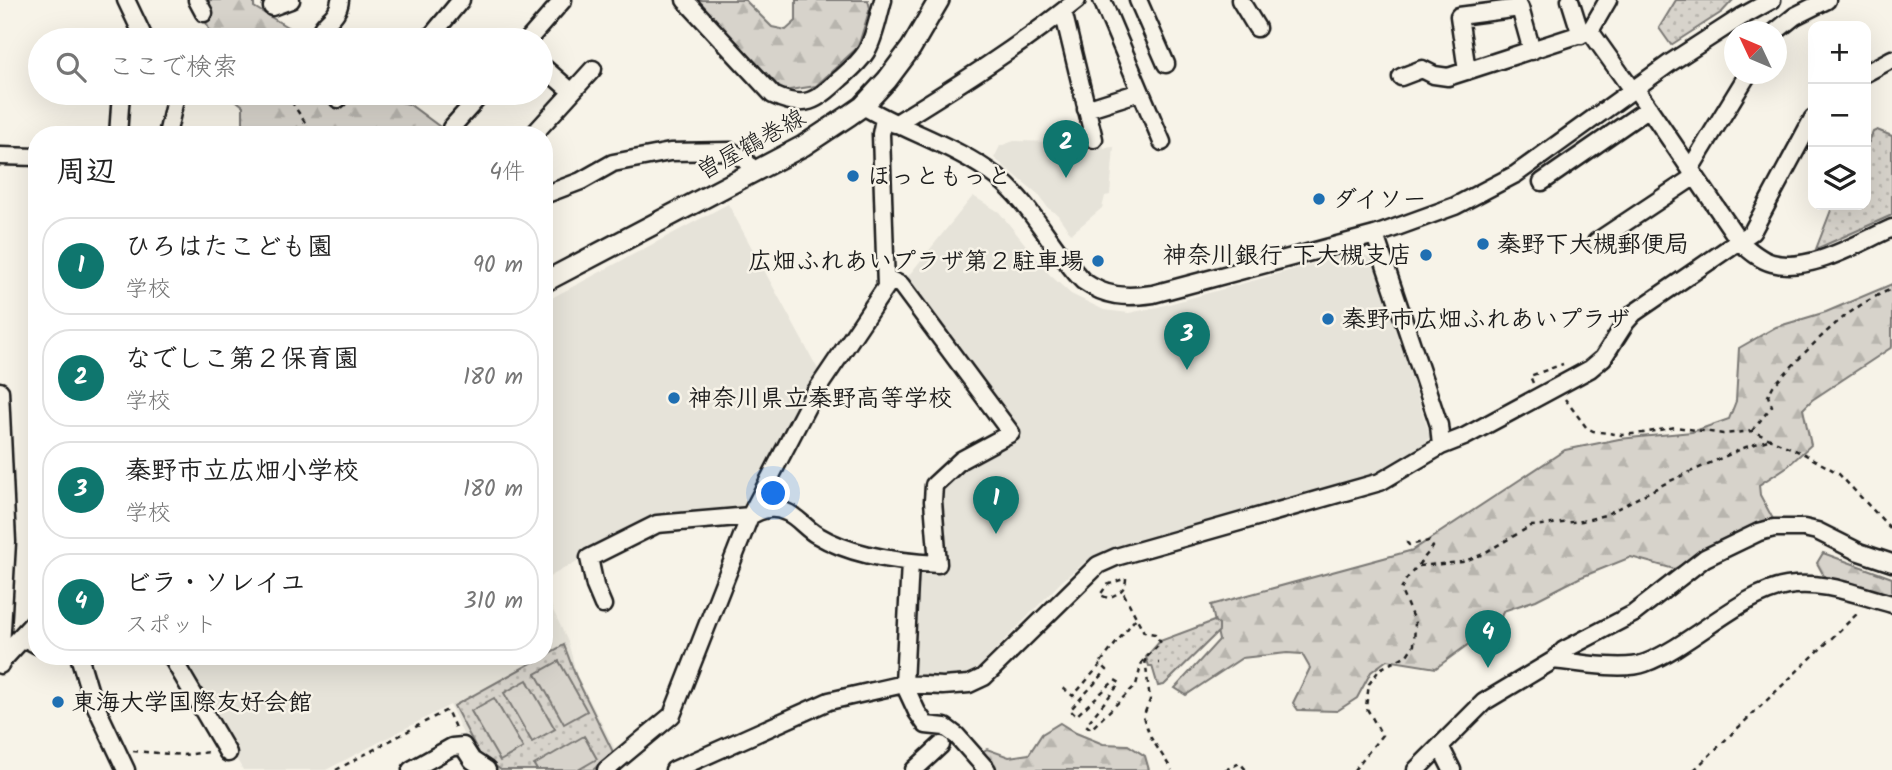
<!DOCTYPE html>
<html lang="ja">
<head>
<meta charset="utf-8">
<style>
	:root { --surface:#fff; --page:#f6f6f6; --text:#222; --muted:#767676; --line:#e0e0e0; --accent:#0f766e }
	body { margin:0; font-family:Kalam,"Klee One",sans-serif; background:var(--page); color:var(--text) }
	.controls { position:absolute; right:21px; top:21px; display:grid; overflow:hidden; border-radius:14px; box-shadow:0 7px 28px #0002 }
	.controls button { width:63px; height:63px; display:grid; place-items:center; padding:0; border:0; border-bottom:2px solid var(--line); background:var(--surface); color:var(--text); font:35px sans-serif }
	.compass { position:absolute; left:1724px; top:21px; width:63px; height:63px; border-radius:50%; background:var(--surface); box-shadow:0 7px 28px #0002; rotate:314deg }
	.you { position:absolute; left:774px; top:494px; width:24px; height:24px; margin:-18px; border:5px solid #fff; border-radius:50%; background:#1a73e8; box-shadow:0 0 0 10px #1a73e833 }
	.badge { display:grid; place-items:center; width:46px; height:46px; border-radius:50%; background:var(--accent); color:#fff; font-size:23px; font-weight:700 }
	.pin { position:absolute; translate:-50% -58px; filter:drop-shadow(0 2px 4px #0008) }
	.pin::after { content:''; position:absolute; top:37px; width:24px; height:21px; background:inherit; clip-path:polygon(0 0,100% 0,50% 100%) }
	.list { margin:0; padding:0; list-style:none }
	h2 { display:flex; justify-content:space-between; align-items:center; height:91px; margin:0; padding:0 28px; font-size:30px }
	h2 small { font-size:23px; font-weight:400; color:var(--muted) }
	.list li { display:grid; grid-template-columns:46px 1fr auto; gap:21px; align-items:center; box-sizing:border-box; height:98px; margin:0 14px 14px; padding:0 14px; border:2px solid var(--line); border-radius:28px }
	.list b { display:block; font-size:26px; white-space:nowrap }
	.list p { margin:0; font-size:23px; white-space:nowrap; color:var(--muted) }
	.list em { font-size:23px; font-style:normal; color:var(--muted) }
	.icon { flex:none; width:38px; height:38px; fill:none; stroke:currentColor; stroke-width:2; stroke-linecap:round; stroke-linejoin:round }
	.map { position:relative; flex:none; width:1892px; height:770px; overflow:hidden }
	.search { position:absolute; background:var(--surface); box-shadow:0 7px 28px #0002; left:28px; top:28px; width:525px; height:77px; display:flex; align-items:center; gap:18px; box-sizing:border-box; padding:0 24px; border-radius:38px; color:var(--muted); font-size:26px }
	.panel { position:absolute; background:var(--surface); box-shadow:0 7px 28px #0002; left:28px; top:126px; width:525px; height:539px; border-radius:28px }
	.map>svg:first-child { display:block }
</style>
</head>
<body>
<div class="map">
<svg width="1892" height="770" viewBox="0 0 1892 770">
	<defs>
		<pattern id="forest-firs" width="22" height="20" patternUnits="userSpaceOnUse" patternTransform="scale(1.75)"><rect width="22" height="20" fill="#d7d3cb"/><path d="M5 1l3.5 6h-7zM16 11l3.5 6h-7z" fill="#b8b5ae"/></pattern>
		<pattern id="park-dots" width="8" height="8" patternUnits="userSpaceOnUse" patternTransform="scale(1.75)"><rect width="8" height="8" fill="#d7d3cb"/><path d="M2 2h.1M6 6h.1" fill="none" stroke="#b8b5ae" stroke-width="1.8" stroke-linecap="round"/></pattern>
	</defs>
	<rect width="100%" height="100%" fill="#f7f3e8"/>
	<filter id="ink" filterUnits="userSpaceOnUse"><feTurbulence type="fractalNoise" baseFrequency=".0143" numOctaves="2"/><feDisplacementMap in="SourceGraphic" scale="14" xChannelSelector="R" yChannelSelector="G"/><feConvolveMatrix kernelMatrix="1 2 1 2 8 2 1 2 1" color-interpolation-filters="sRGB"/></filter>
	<g filter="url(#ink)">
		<path fill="#e6e3d9" d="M1014,141L1103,143L1104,148L1114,147L1110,195L1105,196L1102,208L1071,234L1057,214L1048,208L1038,194L994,158L1000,146Z
			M973,196L999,212L1050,275L1071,294L1104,310L1129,313L1158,307L1357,252L1374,259L1430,436L1424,446L1377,474L1119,545L1091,557L1062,581L978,668L963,675L944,677L919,676L912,670L916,568L943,570L945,564L942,505L944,490L966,469L1017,442L901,285Z
			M728,204L820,373L789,423L747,510L652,518L544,580V302Z
			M544,591L568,642L577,676L617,753L598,770H496L477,757L467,743L450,705L326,770H243L175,656H544Z"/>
		<path fill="url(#forest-firs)" stroke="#7a7874" stroke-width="2" d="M197,0H254V7L309,40H205L210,32Z
			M696,0H745L772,27L786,30L796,21V0H868L870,8L858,47L816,86L783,91Z
			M227,93H379L388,99L409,104L451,135H253L243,124V106Z
			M1892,284V347L1812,400L1803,409L1811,445L1788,466L1759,485L1760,495L1773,519L1674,569L1631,557L1579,578L1536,600L1503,611L1500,621L1436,668L1387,660L1371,672L1357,698L1337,711L1298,710L1293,703L1310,668L1302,654L1287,653L1242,658L1186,695L1175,688L1219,640L1211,605L1413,550L1565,450L1619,439L1692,432L1729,419L1736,401L1739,348L1776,327L1826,312Z
			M1823,553L1892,578V594L1848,585L1824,576L1817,563Z
			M1060,723L1076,733L1103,744L1128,745L1145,756L1149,770H976L980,753L987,749L1009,757L1029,754L1042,734Z"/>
		<path fill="url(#park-dots)" stroke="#7a7874" stroke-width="2" d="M1676,0H1733L1722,12L1671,45L1659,28Z
			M1877,130L1892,136V215L1816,249L1833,205H1866V141L1869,142L1873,132Z
			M1214,621L1219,625V631L1164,685L1158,686L1152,666H1149L1146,657L1160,641Z
			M564,645L576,677L613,752L593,770H501L480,755L454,706Z"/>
		<path fill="#d7d3cb" stroke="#7a7874" stroke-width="2" d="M559,661L587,711L564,724L536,674Z
			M527,680L555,729L532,742L504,693Z
			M494,698L523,748L500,761L471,711Z
			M584,736L597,759L578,770H537L534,765Z"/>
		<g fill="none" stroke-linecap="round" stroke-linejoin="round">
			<g stroke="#1c1c1c" stroke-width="21">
				<path id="minor" d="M126,0L145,40
					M197,0L204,13
					M685,0L773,95C805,110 816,101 840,79C849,71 859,63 866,52C875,37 878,17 883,0
					M1102,0L1162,142
					M1138,0L1166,64
					M1240,0L1257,28
					M1570,0L1581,35
					M272,7L291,0
					M1063,11L1094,139
					M1590,31L1608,0
					M1775,32L1795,16L1827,0
					M318,40C320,20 338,21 340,0
					M428,40L461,0
					M528,40L563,0
					M541,65L572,92
					M1467,71L1459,16L1520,8L1532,51
					M1866,73L1892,59
					M1401,77L1422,69L1434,75L1448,77L1590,31L1632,90
					M1635,88L1740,242C1749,250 1760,260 1772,263C1810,273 1858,243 1892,228
					M335,93L338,99
					M863,106C906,132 957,146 997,177C1032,205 1052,249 1083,281C1106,297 1125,298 1153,294L1375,235L1455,206L1516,174L1670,63L1741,17L1772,0
					M1086,109L1140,92
					M895,124C958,85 1019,47 1077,0
					M451,128L477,99
					M118,135L121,93
					M167,135L176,95
					M533,135L593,69
					M0,156L37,157
					M1690,169L1748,74
					M1542,182L1649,108
					M544,195L581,181L613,163L670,152L731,151L745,160L754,172
					M1375,235L1439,425L1441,446
					M1596,242L1695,176
					M0,391L7,542L0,665
					M910,562L904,684L917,712L926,725L945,727L957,736L987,770
					M603,605L595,586L589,558L657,524L750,516C762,509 773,506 786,512C797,516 806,529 817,535C852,556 898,562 938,564L933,501L934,485L961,460L1011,433L901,285L886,278
					M22,637L37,645
					M79,656L91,696L126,770
					M171,656L228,753
					M1554,660C1577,663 1625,671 1645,663C1691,646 1741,593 1787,586C1823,580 1857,595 1892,604
					M1440,746L1452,770
					M411,770L452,747L463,746L472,760L487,770
					M606,770L672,715L750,516L812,397L886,287L881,134L884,119
					M674,770L829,701L904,684L943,686L969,684L984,677L1098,565L1116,557L1380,482L1441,446L1464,437L1590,369L1603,358L1626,322L1634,313L1752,232L1813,118
					M914,770L941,745
					M1416,770L1484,702L1554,660L1564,650L1633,614L1705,558L1759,532L1774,528H1804L1817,531L1859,552L1892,563"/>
			</g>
			<g stroke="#1c1c1c" stroke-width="24">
				<path id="major" d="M544,282L803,146L850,115L863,106L887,80L911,48L939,0
					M0,661L37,621"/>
			</g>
			<path stroke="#1c1c1c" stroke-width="2.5" stroke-dasharray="5 5" stroke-linecap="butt" d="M286,93L313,135
				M1533,383L1530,376L1563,364
				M1565,399L1586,427L1593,431L1622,435L1643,433L1676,427L1723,434L1752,431L1804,454L1838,473L1892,530
				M1752,431L1772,406L1768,396L1773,386C1810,348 1842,309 1892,289
				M1419,566L1462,562L1481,555L1531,526L1582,521L1605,515L1670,481L1746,447L1771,439
				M1126,578C1126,590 1118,594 1108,598L1100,595L1107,585Z
				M1145,659L1150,700L1143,717L1151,738L1172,770
				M1101,662L1136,618
				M1158,663H1159
				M1063,688L1073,696L1101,664L1107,670L1070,710L1076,716L1115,680L1120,683L1086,725L1091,729L1136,685L1142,662L1161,643L1155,634L1144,632L1124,594L1120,593
				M133,751L183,755L210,752
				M336,770L447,710L456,730
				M1225,770L1240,763L1246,770
				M1354,770L1382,735L1366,707L1369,684L1380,669L1407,655L1414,645L1415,623L1401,591L1404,582L1433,547L1429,541L1409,545L1404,539
				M1694,770L1860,611"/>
			<use href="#minor" stroke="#f7f3e8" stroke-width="16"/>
			<use href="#major" stroke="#f7f3e8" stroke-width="19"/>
		</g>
	</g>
	<g fill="#1f6fb2" stroke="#f7f3e8" stroke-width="2.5">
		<circle cx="853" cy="176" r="7"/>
		<circle cx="1319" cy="199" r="7"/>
		<circle cx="1483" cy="244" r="7"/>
		<circle cx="1426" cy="255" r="7"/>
		<circle cx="1098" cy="261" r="7"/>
		<circle cx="1328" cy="319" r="7"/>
		<circle cx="674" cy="398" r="7"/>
		<circle cx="58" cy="702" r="7"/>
	</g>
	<g text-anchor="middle" stroke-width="5" stroke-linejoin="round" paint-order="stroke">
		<g font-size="24" fill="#1c1c1c" stroke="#f7f3e8">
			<text transform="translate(751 144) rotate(-29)" y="8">曽屋鶴巻線</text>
		</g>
		<g font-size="24" font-weight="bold" fill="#1c1c1c" stroke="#f7f3e8" text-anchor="start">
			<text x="867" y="184">ほっともっと</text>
			<text x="1333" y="207">ダイソー</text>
			<text x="1497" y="252">秦野下大槻郵便局</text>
			<text x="1412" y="263" text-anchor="end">神奈川銀行 下大槻支店</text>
			<text x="1084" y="269" text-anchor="end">広畑ふれあいプラザ第２駐車場</text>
			<text x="1342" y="327">秦野市広畑ふれあいプラザ</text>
			<text x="688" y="406">神奈川県立秦野高等学校</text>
			<text x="72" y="710">東海大学国際友好会館</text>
		</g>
	</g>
</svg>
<div class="controls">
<button>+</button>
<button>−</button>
<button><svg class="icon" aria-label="layers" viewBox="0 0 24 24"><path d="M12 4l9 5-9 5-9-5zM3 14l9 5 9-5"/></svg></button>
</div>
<svg class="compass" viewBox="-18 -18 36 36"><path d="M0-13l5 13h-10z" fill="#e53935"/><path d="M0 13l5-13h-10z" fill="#767676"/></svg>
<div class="you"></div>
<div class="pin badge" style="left:996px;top:534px">1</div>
<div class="pin badge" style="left:1066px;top:178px">2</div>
<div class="pin badge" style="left:1187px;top:370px">3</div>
<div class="pin badge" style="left:1488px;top:668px">4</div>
<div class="search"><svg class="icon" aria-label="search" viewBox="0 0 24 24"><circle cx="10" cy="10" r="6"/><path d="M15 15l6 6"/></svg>ここで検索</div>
<section class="panel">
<h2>周辺<small>4件</small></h2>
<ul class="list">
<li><span class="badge">1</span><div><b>ひろはたこども園</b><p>学校</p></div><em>90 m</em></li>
<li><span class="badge">2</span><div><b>なでしこ第２保育園</b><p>学校</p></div><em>180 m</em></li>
<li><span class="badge">3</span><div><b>秦野市立広畑小学校</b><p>学校</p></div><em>180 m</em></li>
<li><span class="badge">4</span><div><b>ビラ・ソレイユ</b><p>スポット</p></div><em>310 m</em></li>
</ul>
</section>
</div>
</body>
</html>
